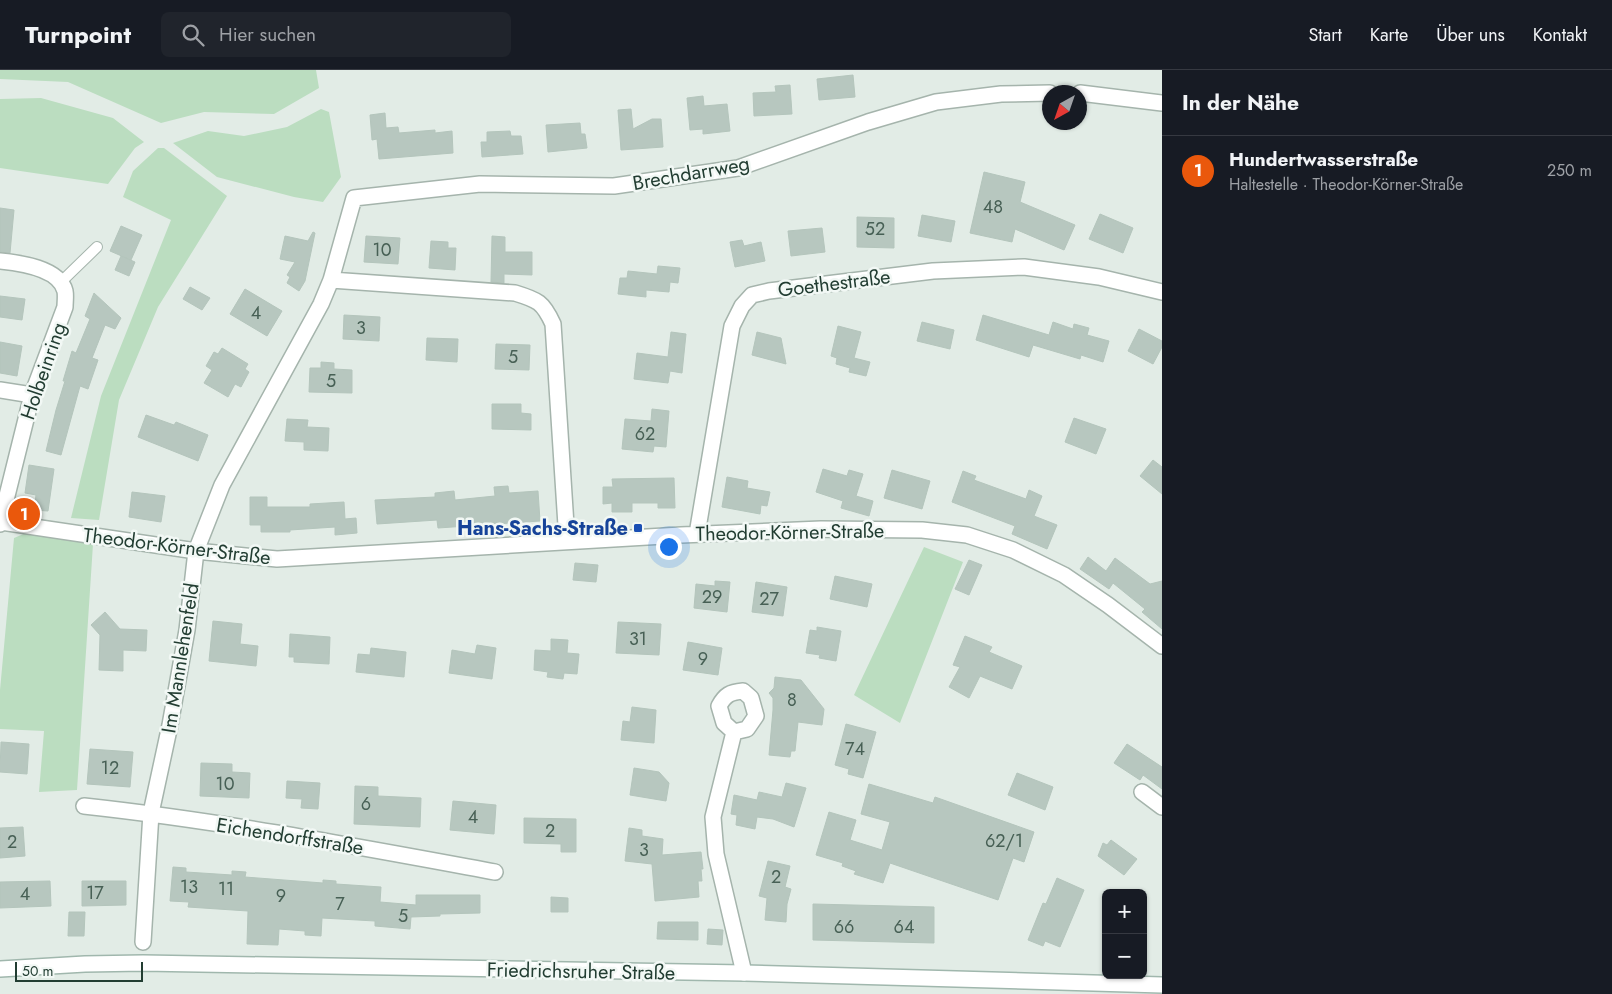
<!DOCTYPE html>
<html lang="de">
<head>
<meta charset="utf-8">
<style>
	:root { --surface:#171b24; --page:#20242c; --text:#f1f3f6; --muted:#9ea1a6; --line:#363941; --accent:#ea580c }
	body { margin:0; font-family:Jost,sans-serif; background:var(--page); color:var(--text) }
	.controls { position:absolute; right:15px; bottom:15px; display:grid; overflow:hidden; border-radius:8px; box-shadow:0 1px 4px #0004 }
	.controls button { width:45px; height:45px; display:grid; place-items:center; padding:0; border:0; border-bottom:1px solid var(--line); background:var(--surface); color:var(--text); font:25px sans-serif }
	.compass { position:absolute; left:1042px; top:15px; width:45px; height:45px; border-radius:50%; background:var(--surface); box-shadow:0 1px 4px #0004; rotate:220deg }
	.scale { position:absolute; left:15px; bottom:12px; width:128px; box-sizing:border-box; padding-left:5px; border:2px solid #223d32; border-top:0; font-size:14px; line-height:18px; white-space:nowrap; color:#223d32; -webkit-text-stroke:4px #f2f8f5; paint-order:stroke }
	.you { position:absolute; left:668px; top:476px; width:18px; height:18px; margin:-12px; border:4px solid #fff; border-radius:50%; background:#1a73e8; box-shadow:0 0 0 8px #1a73e833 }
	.badge { display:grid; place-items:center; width:32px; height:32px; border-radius:50%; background:var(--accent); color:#fff; font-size:16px; font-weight:700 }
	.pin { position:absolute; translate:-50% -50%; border:2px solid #fff; box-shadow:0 1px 5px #0006 }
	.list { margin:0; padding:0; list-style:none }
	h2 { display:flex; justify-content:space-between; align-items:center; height:65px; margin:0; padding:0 20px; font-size:21px }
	h2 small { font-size:16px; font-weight:400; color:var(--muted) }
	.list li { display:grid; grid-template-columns:32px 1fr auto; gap:15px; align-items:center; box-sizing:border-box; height:70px; padding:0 20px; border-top:1px solid var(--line) }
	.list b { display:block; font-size:19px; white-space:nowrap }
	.list p { margin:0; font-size:16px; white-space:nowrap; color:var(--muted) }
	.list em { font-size:16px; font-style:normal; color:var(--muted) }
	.icon { flex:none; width:28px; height:28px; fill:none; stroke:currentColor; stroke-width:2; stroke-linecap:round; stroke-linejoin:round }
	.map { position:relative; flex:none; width:1162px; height:924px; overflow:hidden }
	header { display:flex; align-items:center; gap:30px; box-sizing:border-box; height:70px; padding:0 25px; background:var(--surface); border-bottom:1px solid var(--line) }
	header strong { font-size:24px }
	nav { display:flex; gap:28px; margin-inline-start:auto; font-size:18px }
	.search { width:350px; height:45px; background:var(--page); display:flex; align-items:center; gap:12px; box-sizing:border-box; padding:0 18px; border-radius:8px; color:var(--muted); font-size:19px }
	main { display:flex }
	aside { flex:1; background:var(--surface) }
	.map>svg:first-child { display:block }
</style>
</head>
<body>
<header>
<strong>Turnpoint</strong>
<div class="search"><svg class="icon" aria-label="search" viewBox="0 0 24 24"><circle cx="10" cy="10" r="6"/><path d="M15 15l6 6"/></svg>Hier suchen</div>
<nav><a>Start</a><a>Karte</a><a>Über uns</a><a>Kontakt</a></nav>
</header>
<main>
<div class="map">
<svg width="1162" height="924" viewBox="0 0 1162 924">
	<rect width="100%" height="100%" fill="#e2ece6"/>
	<path fill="#bbddc0" d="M0,0H316L319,18L274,44L204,42L161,53L68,12L0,9Z
		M41,28L113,48L144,72L135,78L108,114L0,98V29Z
		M321,39L329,42L341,107L323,132L294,127L217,107L173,73L208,61L244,66L287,57Z
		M158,78H164L227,126L158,237L119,330L99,450L71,448L101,326L171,150L123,127L133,101Z
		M26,463L93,474L77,720L39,722L44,661L0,659V620L14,468Z
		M924,477L963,492L900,653L854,625Z"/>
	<path fill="#b7c7bf" stroke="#b4c5bc" d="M853,5L855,27L819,30L817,9Z
		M790,15L792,44L754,46L753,23L776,22L775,16Z
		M703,26L704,36L727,34L730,61L703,64V59L690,60L687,28Z
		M631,39L633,59L652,49H661L663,77L621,80L618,40Z
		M385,43L386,58L398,57L399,63L435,60V63L452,61L453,83L379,89L377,69L372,70L370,45Z
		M580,53L581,64H585L587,78L548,82L546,55Z
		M510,61L511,66H521L523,84L482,87L481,72H487V62Z
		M984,102L1025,112L1020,132L1075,155L1064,180L1015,159L1012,172L970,163Z
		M0,138L14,140L10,183L0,182Z
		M1100,144L1133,158L1123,183L1089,169Z
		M922,145L955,151L951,172L918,166Z
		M857,147L894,148V178L857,177Z
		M121,156L142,165L131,190L110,181Z
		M822,158L825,182L791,186L788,161Z
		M313,162L315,163L305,211L299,221L287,213L290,207L287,205L295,192L280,189L285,166L308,171Z
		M366,166L400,168L398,194L364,192Z
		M492,166L505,167V182H532V205L504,204V213L491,212Z
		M742,170L744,176L761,172L765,191L735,197L730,172Z
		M431,171L448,172V178H456L455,200L429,198Z
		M121,186L135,192L129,206L115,200Z
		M658,196L680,198L678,213L670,212L669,222L646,220V227L618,224L620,208H627L628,201L657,204Z
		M190,217L210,228L202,240L183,229Z
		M245,219L282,241L267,266L230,244Z
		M94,223L121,248L115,259L105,255L92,288L98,290L88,319L80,316L61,385L46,381L56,340L65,311H63L72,281L76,283L90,249L85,246Z
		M0,226L25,229L22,250L0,247Z
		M344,245L380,247L379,271L343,269Z
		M983,245L1049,265L1053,252L1073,259L1074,254L1089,258L1087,265L1109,271L1103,292L1081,285L1080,289L1033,275L1029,287L976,270Z
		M922,252L954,260L950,279L917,271Z
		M838,256L861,262L854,288L870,292L866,306L849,302L850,298L836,294L837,288L831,286Z
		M1139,259L1162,271V277L1153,294L1128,281Z
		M671,262L686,264L682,303L670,301L668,313L634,309L637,283L668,287Z
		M757,262L781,268L786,294L752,285Z
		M427,268L458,269L457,292L426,290Z
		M0,272L22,276L17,306L0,303Z
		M496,274L530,275L529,300L495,299Z
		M222,278L248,294L245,299L249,302L241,317L235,314L228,327L204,313L212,300L206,296L214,282L218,284Z
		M321,292L334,293V299L352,300V323L309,322L310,298H321Z
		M492,334H521V343L531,344V360L492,359Z
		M652,339L669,341L666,377L654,376L653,382L622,379L625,349L651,351Z
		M146,345L174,355L176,352L208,365L198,391L138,367Z
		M1074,348L1106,359L1096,384L1065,372Z
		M287,349L308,350L307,357L329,358L328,381L304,380V372L285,371Z
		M1153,390L1162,397V424L1140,406Z
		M29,395L54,399L48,441L34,440L36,425L25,423Z
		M823,399L847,406L849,400L863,404L856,426L873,431L869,446L841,438L843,431L816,422Z
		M892,400L930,411L922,439L884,428Z
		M963,401L976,406L974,410L1026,429L1029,420L1042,426L1034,446L1057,455L1047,479L1012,464L1015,456L952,432Z
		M727,407L748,411L747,418L770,422L767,436L761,435L760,444L722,437Z
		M674,408L675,438H658V433H632V442H612V433L603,434V417H613L612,409Z
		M508,416L509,423L538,421L540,451L438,458L437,450L377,454L375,430L435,427V423L454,421L455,430L495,426L494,417Z
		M132,422L165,426L161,452L129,447Z
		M250,427H267V437H310V434L344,432L345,449L356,448L357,463L335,465V457L290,460V462H261V455H250Z
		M1088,487L1106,501L1115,488L1150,514L1162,511V559L1142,542L1145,539L1113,513L1109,519L1080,499Z
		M969,490L982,495L969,525L955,519Z
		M575,493L598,495L596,512L573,510Z
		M835,506L872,514L867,537L830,529Z
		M715,511L730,512L727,542L694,538L696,514L715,516Z
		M756,512L787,517L783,546L752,542Z
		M105,542L120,559L147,560L146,581L123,580V601L99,600L100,565L91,555Z
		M213,551L242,554L240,574L258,576L256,596L209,591Z
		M618,552L661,554L659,585L616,583Z
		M817,557L841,561L836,591L819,588L820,585L806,583L810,560L817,561Z
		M290,564L330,567L329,594L294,592V587H289Z
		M965,566L992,577L989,582L1022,596L1012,619L980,606L969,628L949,617L960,597L953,595Z
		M551,569L568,570L567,583L579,584L577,604L564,603L563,609L547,607L548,602L534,600L535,580L551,581Z
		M688,572L722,578L718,605L683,600Z
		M477,575L496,578L492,609L449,603L452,580L475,584Z
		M371,578L406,582L404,607L356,602L358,584L370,585Z
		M775,607L801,610L824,639L822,655L798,652L795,681H791L790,687L769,685L773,640V628L769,623L774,618Z
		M632,637L656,640L654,673L621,670L623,651L630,652Z
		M846,654L876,662L863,708L848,704L849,699L835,695Z
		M1,672L29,674L27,704L0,702Z
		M1127,674L1162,697V719L1143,705L1140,710L1114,693Z
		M90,679L133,682L130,717L87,714Z
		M201,693L232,694V702L250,703L249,728L200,726Z
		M634,698L659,702L669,713L666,731L630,725Z
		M1017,703L1053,717L1045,740L1008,725Z
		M287,711L320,713L318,739L301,738L302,729L286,728Z
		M786,713L806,718L794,757L773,749L757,747L755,759L736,755L737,745L731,744L734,725L757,730L759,722L782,727Z
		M869,714L933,733L935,727L1034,762L1024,792L1013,788L998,830L890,793L883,813L854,804L856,801L842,796L843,793L816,785L829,742L856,750L850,770L882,780L890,752L861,744Z
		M355,716L378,717V726L421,728L420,757L354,754Z
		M453,731L496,735L494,764L450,760Z
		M524,748L576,749V782H561V774L524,773Z
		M23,757L25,786L0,788V758Z
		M629,758L642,760V766L663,769L662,785L701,782L703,799H701L702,811H698L699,827L655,831L652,794L625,791Z
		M1111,770L1137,789L1124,805L1098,786L1103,773L1107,775Z
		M768,791L790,796L785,817L791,819L787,834L786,852L765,850L767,828L759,826Z
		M173,797L186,798V802L232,805V801L246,802L245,807L323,813V810L336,811V814L381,817L380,832L416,835V825H480V843L440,844V846L411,847L410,859L375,856V851L322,848L321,866L305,865V861L279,859L278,875L247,874L248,841L188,837L189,832L170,831Z
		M1057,808L1084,820L1060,877L1045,871L1043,876L1028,870L1043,833L1046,834Z
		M50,811L51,836L0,838V812Z
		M82,811H126V835L82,836Z
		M551,827L568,828V842H551Z
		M813,834L934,837V873L813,870Z
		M69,842H85L84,866H68Z
		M658,852H698V870L657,869Z
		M708,859L723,860L722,875L707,874Z"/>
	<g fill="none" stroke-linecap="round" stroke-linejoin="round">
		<g stroke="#a5b4ac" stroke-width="12">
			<path id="lane" d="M61,212L97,177"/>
		</g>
		<g stroke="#a5b4ac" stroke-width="18">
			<path id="street" d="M1080,23L1162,33
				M0,191C20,193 59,198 65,221C66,226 65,232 65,237L32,325L0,454
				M331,210L515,223C538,230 543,232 553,254L567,471
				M0,320L32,325
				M0,452L196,481L277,489L681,465L821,459L922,460L967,465L1013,480L1064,505L1108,535L1162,576
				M697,464L732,256L742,236L752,225L769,221L933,201L1024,197L1099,207L1162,222
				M734,662L724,653L719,636C725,625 730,622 743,621L751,628L756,646L747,659L734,662L713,747L716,784L744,903
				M1142,722L1162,737
				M84,736C222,751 359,777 495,802
				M143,872L151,743L170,655L187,560L196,481L222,415L321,234L331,210L354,128L480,114L614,116L738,98L868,52L936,32L1001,24L1050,23"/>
		</g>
		<g stroke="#a0b7ad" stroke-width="18">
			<path id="secondary" d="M0,899L85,894L143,893L744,903L1162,915"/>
		</g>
		<use href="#lane" stroke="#fff" stroke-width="10"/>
		<use href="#street" stroke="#fff" stroke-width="15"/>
		<use href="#secondary" stroke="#fff" stroke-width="15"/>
	</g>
	<rect fill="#1a4fb4" stroke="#f2f8f5" stroke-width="2" x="633" y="453" width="10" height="10" rx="2.5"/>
	<g text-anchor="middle" stroke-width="5" stroke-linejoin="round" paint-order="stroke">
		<g font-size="18" fill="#476055">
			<text x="993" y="143">48</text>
			<text x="875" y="165">52</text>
			<text x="382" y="186">10</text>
			<text x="256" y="249">4</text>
			<text x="361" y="264">3</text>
			<text x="513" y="293">5</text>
			<text x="331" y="317">5</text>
			<text x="645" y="370">62</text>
			<text x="712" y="533">29</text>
			<text x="769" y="535">27</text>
			<text x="638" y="575">31</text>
			<text x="703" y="595">9</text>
			<text x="792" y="636">8</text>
			<text x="855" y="685">74</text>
			<text x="110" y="704">12</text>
			<text x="225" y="720">10</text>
			<text x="366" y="740">6</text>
			<text x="473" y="753">4</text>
			<text x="550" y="767">2</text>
			<text x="1004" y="777">62/1</text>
			<text x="12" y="778">2</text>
			<text x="644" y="786">3</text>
			<text x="776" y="813">2</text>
			<text x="189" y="823">13</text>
			<text x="226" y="825">11</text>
			<text x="95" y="829">17</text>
			<text x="25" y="830">4</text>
			<text x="281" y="832">9</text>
			<text x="340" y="840">7</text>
			<text x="403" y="852">5</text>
			<text x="844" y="863">66</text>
			<text x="904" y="863">64</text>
		</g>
		<g font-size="20" fill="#223d32" stroke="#f2f8f5">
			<text transform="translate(691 103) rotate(-10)" y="7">Brechdarrweg</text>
			<text transform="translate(834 213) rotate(-7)" y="7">Goethestraße</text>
			<text transform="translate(43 301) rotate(-71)" y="7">Holbeinring</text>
			<text transform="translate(790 462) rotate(-1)" y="7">Theodor-Körner-Straße</text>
			<text transform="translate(177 476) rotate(7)" y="7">Theodor-Körner-Straße</text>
			<text transform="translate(180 588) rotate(-81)" y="7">Im Mannlehenfeld</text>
			<text transform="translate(290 766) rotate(9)" y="7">Eichendorffstraße</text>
			<text transform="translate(581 901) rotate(1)" y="7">Friedrichsruher Straße</text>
		</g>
		<g font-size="20" font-weight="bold" fill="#164399" stroke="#f2f8f5" text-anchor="end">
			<text x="628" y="465">Hans-Sachs-Straße</text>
		</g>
	</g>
</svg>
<div class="controls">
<button>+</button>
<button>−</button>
</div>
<svg class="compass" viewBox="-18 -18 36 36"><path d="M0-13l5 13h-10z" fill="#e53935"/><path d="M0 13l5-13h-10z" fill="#9ea1a6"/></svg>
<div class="scale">50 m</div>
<div class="you"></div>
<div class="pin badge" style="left:24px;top:444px">1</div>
</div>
<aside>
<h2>In der Nähe<small></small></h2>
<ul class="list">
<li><span class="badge">1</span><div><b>Hundertwasserstraße</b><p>Haltestelle · Theodor-Körner-Straße</p></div><em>250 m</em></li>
</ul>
</aside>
</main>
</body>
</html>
